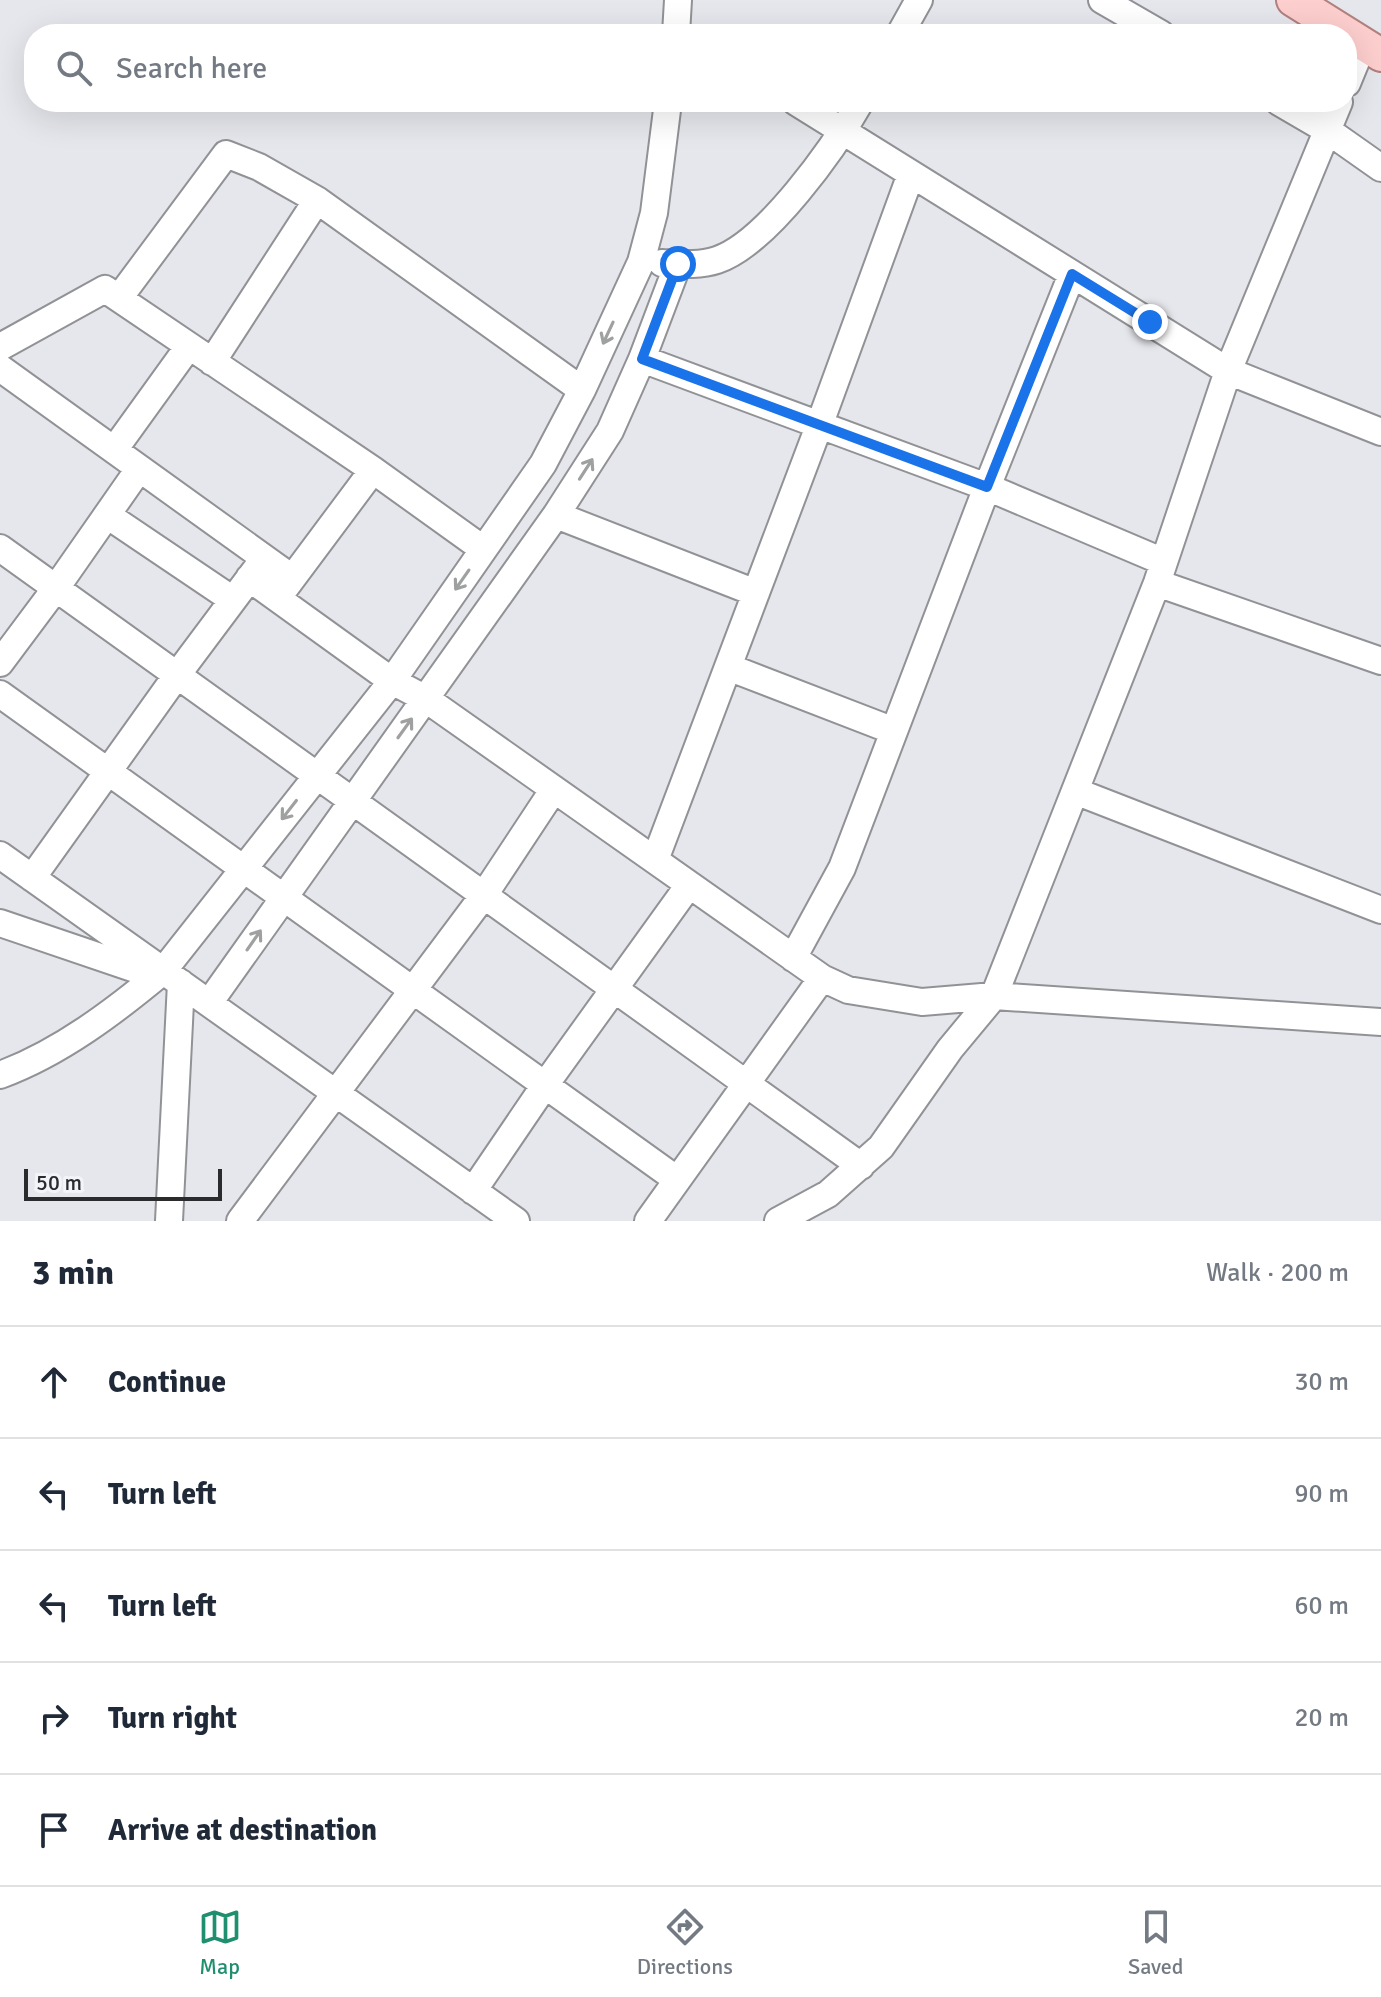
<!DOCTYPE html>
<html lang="en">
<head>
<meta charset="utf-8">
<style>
	:root { --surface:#fff; --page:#f6f6f7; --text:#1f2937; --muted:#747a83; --line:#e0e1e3; --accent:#208f6f }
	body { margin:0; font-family:Signika,sans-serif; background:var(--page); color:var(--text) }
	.scale { position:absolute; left:24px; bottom:20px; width:198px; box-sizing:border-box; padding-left:8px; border:4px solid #2a2b2c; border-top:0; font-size:22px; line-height:28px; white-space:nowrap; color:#2a2b2c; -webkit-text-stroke:6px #f3f4fa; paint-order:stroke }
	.stop { position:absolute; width:24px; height:24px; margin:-18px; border:6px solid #1a73e8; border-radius:50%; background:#fff }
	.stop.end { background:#1a73e8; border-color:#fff; box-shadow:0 2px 8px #0008 }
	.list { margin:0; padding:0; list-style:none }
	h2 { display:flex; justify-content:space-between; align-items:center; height:104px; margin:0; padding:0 32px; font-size:34px }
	h2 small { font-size:26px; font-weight:400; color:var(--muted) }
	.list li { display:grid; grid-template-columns:52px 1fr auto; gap:24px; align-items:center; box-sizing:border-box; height:112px; padding:0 32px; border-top:2px solid var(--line) }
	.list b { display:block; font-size:30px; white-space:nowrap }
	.list em { font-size:26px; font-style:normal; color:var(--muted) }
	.icon { flex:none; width:44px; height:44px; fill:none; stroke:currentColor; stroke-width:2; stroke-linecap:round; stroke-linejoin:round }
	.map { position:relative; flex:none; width:1381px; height:1221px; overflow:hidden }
	.search { position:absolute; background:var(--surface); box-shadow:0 8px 32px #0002; left:24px; right:24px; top:24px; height:88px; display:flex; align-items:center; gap:20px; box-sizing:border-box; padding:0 28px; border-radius:32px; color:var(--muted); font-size:30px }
	.sheet { height:664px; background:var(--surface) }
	nav { display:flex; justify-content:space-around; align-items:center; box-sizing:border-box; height:112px; border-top:2px solid var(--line); background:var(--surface); font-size:22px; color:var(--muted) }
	nav a { display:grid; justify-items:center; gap:4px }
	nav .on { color:var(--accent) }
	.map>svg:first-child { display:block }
</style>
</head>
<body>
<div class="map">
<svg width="1381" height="1221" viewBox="0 0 1381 1221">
	<rect width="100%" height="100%" fill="#e6e7ec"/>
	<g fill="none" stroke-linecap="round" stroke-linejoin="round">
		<g stroke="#919296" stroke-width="30">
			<path id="minor" d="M1102,0L1161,34
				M676,34L678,0
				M900,34L919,0
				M1347,83L1363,44
				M796,102L1228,371L1381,432
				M1279,102L1327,130L1381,168
				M662,263C680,264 699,266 717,260C767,243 834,148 860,102
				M119,298L226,154L259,167L317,200L582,390
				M0,347L105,289L373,470L483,549
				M642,359L987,487L1164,562
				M212,362L317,200
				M0,368L292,578
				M114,450L189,346
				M107,515L233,600
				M556,515L756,593
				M0,548L861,1166
				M249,578L392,681L426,699L822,978L848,990L922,1002L994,996L1381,1022
				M1157,583L1381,661
				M282,592L373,470
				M0,663L56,588L139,469
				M728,667L894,731
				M0,694L676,1179
				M1075,791L1381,910
				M0,855L516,1221
				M655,860L819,426L911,174
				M32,878L177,675L263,560
				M0,923L156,976
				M793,958L842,868L987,487L1072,274
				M209,1003L556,515L610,431L642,359L678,264
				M0,1075C60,1053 115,1011 163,971L392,681L543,464L582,390L641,262L654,213L668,102
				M473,1191L545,1085L689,885
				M169,1221L181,983
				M240,1221L484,895L554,789
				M648,1221L822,978
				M778,1221L828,1194L881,1147L950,1049L994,996L1157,583L1228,371L1339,102"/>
		</g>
		<g stroke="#b1807f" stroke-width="36">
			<path id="major" d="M1293,0L1381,55"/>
		</g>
		<use href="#minor" stroke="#fff" stroke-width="26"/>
		<use href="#major" stroke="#fccecd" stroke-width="32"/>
	</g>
	<defs><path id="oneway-shaft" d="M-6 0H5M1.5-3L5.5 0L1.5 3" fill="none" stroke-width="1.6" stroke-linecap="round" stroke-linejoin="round" transform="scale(2)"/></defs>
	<g stroke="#9fa0a0">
		<use href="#oneway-shaft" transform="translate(608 333) rotate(115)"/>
		<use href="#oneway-shaft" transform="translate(586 469) rotate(-57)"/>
		<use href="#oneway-shaft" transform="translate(462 580) rotate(125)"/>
		<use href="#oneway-shaft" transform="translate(405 728) rotate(-54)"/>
		<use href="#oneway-shaft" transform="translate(289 810) rotate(128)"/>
		<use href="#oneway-shaft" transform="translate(254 940) rotate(-55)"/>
	</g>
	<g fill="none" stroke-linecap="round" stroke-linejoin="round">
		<path stroke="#1a73e8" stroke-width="10" d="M678,264L642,359L987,487L1072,274L1150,322"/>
	</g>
</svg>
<div class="scale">50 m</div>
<div class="stop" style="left:678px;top:264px"></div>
<div class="stop end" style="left:1150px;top:322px"></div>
<div class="search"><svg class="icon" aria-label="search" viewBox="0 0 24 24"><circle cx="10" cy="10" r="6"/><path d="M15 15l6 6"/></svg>Search here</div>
</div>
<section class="sheet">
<h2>3 min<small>Walk · 200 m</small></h2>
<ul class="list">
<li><svg class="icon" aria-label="ahead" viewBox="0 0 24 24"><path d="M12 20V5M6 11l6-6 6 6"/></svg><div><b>Continue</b></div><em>30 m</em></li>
<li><svg class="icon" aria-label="left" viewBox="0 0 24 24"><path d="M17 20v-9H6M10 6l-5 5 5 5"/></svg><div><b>Turn left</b></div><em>90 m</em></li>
<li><svg class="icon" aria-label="left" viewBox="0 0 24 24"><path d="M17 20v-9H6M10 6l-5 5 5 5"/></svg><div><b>Turn left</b></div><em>60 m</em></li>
<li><svg class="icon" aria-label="right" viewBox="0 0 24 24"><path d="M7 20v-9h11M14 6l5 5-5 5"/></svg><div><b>Turn right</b></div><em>20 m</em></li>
<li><svg class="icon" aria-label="arrive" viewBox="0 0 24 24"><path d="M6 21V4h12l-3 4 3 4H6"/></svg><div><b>Arrive at destination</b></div></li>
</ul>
</section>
<nav>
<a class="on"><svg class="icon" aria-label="map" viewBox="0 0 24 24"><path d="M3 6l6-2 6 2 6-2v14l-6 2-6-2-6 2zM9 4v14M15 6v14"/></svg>Map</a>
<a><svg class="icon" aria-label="directions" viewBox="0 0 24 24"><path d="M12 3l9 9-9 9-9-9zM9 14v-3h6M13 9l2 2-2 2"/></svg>Directions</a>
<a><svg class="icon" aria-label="saved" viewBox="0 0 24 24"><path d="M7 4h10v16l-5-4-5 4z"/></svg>Saved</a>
</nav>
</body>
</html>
